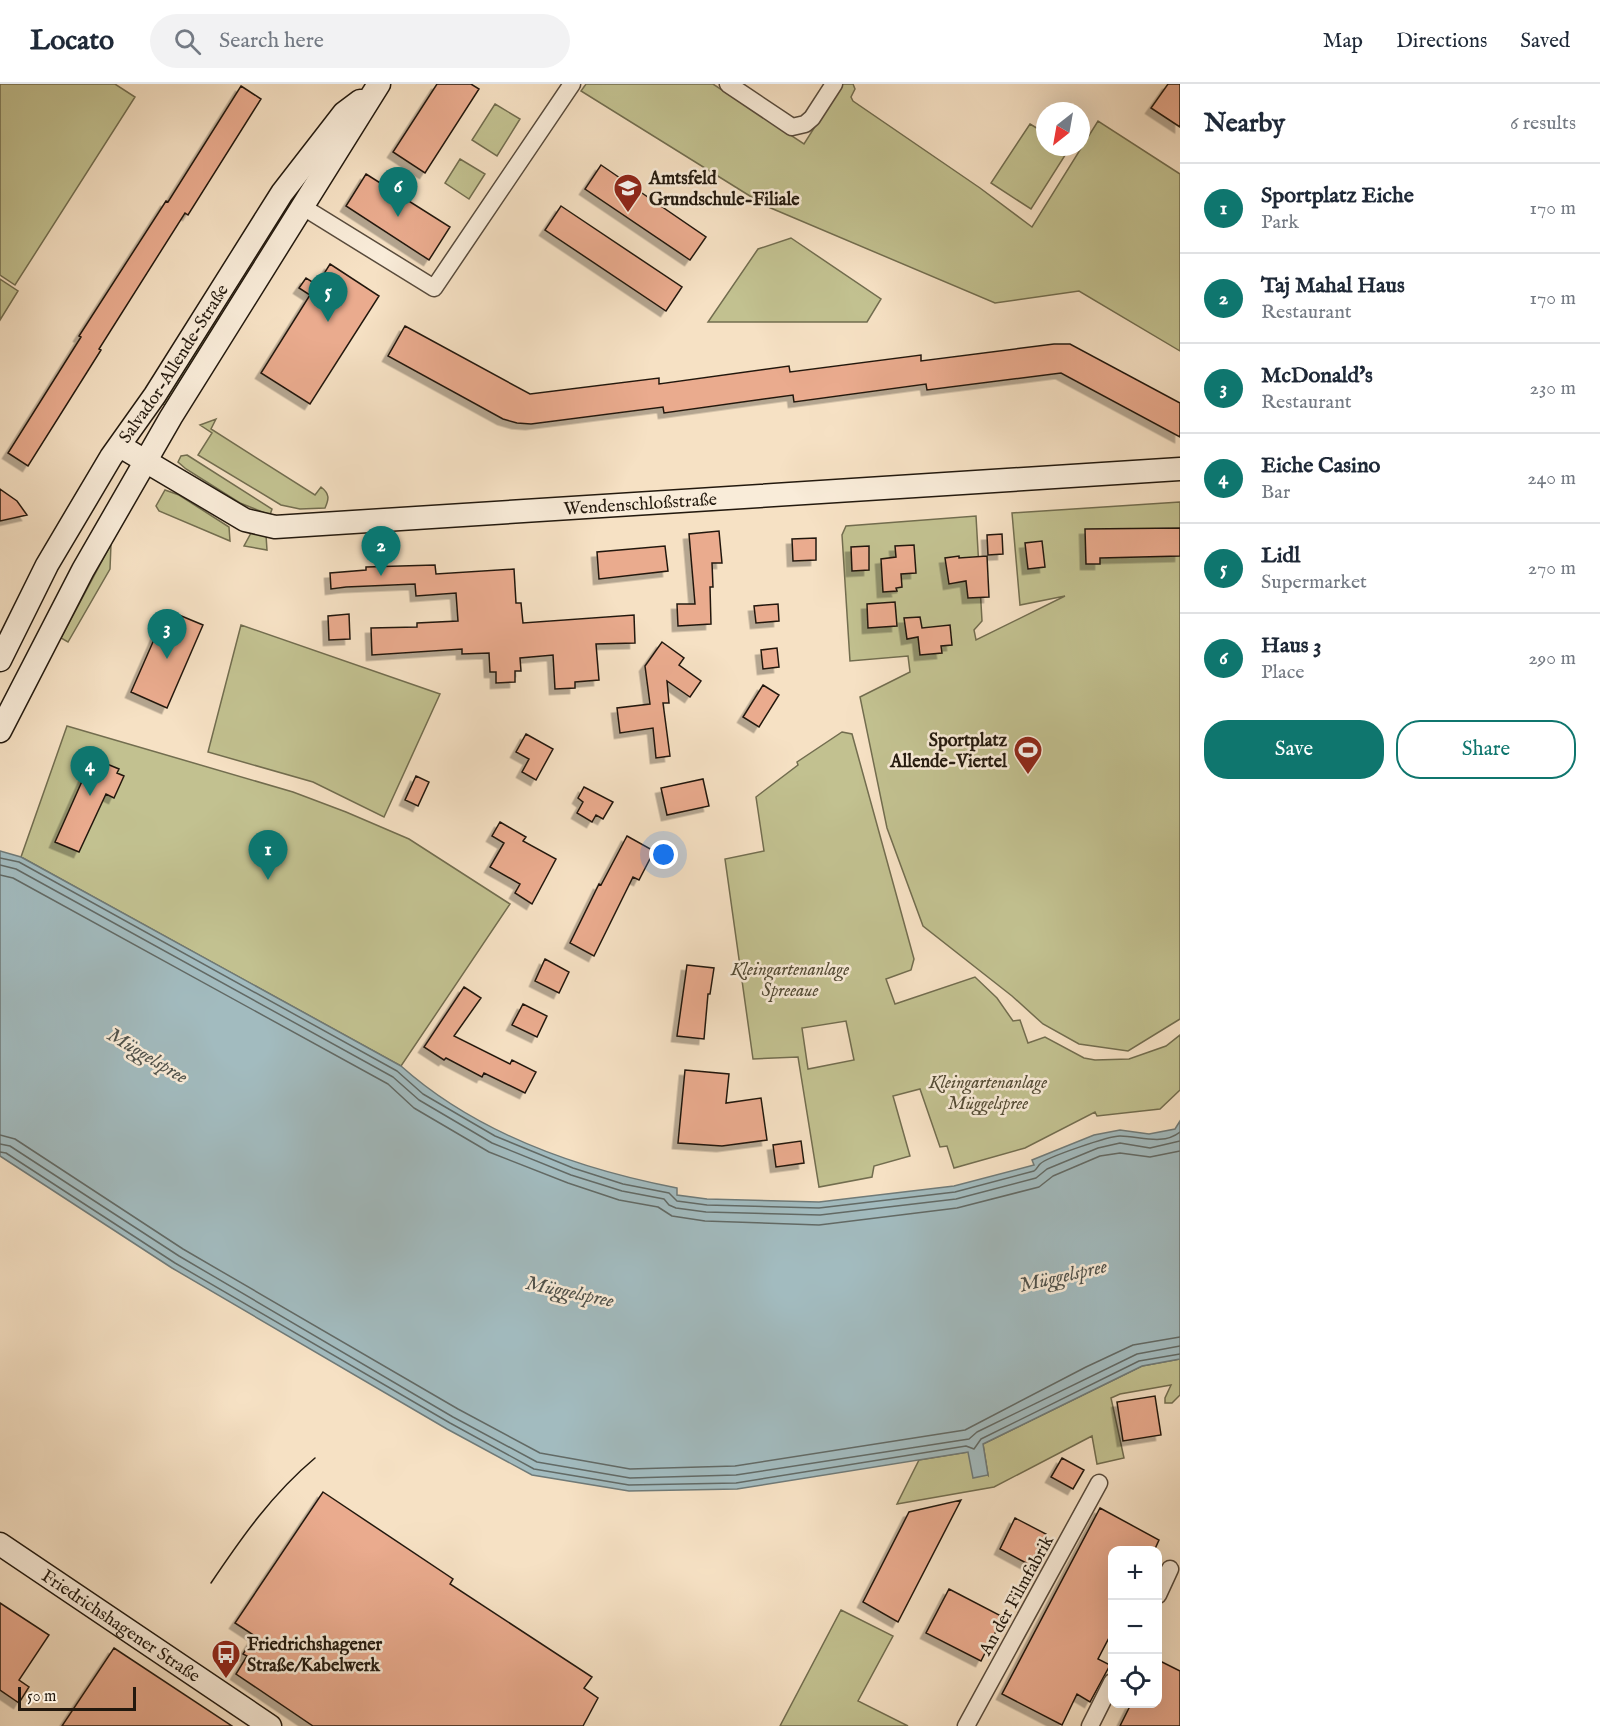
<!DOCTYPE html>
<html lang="en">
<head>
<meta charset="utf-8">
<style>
	:root { --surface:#fff; --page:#f2f2f3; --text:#1f2937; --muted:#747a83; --line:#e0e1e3; --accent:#0f766e }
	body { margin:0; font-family:"IM FELL English",serif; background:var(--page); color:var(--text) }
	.controls { position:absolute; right:18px; bottom:18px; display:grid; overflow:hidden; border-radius:12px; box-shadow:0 6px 24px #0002 }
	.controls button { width:54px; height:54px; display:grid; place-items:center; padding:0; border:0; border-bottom:2px solid var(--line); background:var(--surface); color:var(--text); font:30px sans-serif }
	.compass { position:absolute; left:1036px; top:18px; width:54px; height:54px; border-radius:50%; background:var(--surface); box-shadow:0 6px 24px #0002; rotate:211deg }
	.scale { position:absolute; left:18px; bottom:15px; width:118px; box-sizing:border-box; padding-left:6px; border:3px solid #23190e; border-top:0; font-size:16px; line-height:21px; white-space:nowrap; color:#23190e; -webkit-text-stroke:4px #f9ecd9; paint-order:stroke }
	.you { position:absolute; left:664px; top:771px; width:21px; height:21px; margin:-15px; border:4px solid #fff; border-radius:50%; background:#1a73e8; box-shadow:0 0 0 9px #1a73e833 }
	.badge { display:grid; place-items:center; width:39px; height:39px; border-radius:50%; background:var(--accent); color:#fff; font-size:20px; font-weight:700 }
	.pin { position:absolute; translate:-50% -50px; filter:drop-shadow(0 2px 3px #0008) }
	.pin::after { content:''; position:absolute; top:32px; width:21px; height:18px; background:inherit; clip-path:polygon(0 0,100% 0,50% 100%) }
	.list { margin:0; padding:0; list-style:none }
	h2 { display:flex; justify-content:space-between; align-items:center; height:78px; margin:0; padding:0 24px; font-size:26px }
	h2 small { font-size:20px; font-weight:400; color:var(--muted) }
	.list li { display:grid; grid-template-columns:39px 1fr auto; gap:18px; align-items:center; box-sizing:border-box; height:90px; padding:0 24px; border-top:2px solid var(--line) }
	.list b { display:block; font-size:22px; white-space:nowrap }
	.list p { margin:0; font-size:20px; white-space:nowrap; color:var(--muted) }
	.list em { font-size:20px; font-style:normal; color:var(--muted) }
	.actions { display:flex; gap:12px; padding:18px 24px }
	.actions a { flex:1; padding:14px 0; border:2px solid var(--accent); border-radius:24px; text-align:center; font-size:21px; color:var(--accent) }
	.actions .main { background:var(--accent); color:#fff }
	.icon { flex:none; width:33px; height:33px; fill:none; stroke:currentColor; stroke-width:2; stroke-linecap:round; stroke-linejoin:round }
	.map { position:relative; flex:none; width:1180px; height:1642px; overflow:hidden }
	header { display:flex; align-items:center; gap:36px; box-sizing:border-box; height:84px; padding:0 30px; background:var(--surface); border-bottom:2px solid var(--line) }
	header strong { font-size:28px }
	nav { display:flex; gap:33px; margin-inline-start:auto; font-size:21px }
	.search { width:420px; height:54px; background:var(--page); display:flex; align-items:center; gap:15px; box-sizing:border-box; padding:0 21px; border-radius:33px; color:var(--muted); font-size:22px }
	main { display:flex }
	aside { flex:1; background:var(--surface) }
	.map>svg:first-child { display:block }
</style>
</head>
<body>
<header>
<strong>Locato</strong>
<div class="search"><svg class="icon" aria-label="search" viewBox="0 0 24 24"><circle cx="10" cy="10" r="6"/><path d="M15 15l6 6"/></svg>Search here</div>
<nav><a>Map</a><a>Directions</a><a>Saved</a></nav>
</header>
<main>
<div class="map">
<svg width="1180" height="1642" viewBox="0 0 1180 1642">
	<defs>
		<filter id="shadow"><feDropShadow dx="-5.5" dy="5.5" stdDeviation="0" flood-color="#0004"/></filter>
	</defs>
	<rect width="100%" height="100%" fill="#f6e1c4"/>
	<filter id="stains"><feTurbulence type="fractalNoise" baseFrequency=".00333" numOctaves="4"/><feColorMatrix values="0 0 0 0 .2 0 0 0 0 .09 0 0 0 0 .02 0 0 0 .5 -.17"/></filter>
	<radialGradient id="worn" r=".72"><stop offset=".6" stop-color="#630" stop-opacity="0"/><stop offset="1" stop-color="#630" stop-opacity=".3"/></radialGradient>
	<path fill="#c2c190" stroke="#726d4f" stroke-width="1.5" fill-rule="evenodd" d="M0,0H115L135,13L15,201L0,191Z
		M586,0H713L804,60L842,0H853L855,5L851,13L853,17L980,104L1032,143L1098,37L1180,90V267L1079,207L995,219L766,122L581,7Z
		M495,20L520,35L497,72L472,56Z
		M1030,40L1045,49V63H1066L1069,65L1031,125L991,99Z
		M460,75L485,90L469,115L445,99Z
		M791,154L881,215L867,238H708L758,165Z
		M0,195L18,207L0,236Z
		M218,229L222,232L167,323L162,319Z
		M216,335L211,345L315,411L321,403C330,410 329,415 325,424L300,425L281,421L198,371L212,349L200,341Z
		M187,371L272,425L270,431L240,419L186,385L178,378L181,372Z
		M165,406L179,411L229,443L230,457L159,427L156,422Z
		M1180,418V935L1128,967L1079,960L1043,940L1012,912L923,842L887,744L860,613L910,588L908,572L850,577L842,451L846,442L976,432L982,537L974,546L976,556L1065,512L1020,521L1012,429Z
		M251,449L266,451L267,466L244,462Z
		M111,460L110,485L68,558L61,554Z
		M241,541L440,610L384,733L313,698L208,668Z
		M67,642L293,708L346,728L409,755L510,820L401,982L21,773Z
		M842,648L852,650L914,875L911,886L886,895L895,920L975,893L997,914L1013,937L1020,936L1028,959L1045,953L1084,974L1095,976L1129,975L1166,962L1180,951V1006L1160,1025L1097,1032L1095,1028L1025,1064L954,1084L947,1062L940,1063L920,1005L893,1012L910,1072L874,1082L872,1093L819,1103L798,973L753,975L725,775L764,767L756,713L798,681L797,678ZM846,937L854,976L808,985L802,944Z
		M1180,1275V1311L1172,1319H1165V1314L1171,1301L1120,1310L1111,1314L1124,1374L1097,1380L1092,1352L994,1403L897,1420L919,1376L968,1368L988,1391L983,1360L1142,1282Z
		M841,1526L893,1552L858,1617L908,1642H780Z"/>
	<path fill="#a2bbbf" stroke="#6f7a78" stroke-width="1.5" d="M0,767L21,773L401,982C477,1050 579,1085 677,1104V1111L707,1115L819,1118L954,1102L1034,1081L1032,1076L1094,1051L1120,1046L1149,1050L1175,1045L1180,1037V1275L1142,1282L983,1360L988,1391L973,1394L968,1368L737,1405L629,1407L532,1391L447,1345L172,1184L0,1072Z"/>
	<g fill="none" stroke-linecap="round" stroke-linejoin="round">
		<path stroke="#626a66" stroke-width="1.5" d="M0,774L19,778L397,987L423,1010L495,1052L573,1084L623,1100L669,1109L677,1117L707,1121L819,1124L955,1108L1034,1087C1037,1085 1038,1082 1040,1080C1047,1073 1109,1052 1120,1052C1140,1052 1162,1062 1180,1048
			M0,781L16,785L393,993L419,1016L492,1059L571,1091L622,1107L664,1115L669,1121L676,1124L706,1128L820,1131L956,1115L1036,1094L1047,1085L1098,1064L1120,1059L1150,1064L1180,1057
			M0,791L13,794L388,1000L414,1024L489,1068L568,1099L619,1116L658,1123L672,1132L705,1137L819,1141L957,1124L1039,1103L1053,1092L1100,1072L1120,1069L1150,1073L1180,1067
			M0,1051L15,1055L183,1165L458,1325L540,1369L630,1385L735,1382L965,1346L1086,1283L1133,1261L1180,1253
			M0,1060L10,1062L179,1172L453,1333L537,1378L630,1394L736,1391L969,1355L977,1348L1137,1270L1180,1262
			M0,1068L6,1069L175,1179L450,1339L534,1385L629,1401L736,1399L966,1362L974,1365L981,1355L1139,1277L1180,1270"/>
	</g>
	<path fill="#eaab8e" stroke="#23190e" stroke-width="1.5" filter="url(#shadow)" d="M437,0H471L479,5L425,89L393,68Z
		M1168,0H1180V43L1151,24Z
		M241,2L261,15L188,131L185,129L99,265L101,266L28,382L8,369L81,253L79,252L166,117L168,118Z
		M601,81L706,153L690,176L585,105Z
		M366,90L450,143L429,176L346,122Z
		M561,122L682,203L666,227L545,146Z
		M330,180L379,212L310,320L261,289L310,211L299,204L306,194L317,201Z
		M405,242L530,310L659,294V300L789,282L790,288L921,271V277L1054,260H1070L1180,319V353L1061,289L927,306L926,300L794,318L793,311L664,329L663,323L531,340L517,339L503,335L388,272Z
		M0,405L17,417L27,431L0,437Z
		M1180,444V472L1100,474V480H1086L1085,445Z
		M719,447L722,479H712L713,503H710L711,540L678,542L677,520H695L689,450Z
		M1002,450L1003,470L988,471L987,451Z
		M816,454V476L793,477L792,455Z
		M1042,457L1045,483L1028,485L1025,459Z
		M914,461L916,489L901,490L902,503L896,504L897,507L883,508L881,475L896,473L895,462Z
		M665,462L668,487L599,495L597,468Z
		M869,462V486L852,487L851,463Z
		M959,472V474L987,472L989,513L968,514L966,497L949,500L945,474Z
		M435,481L436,490L514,485L516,519H521L523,539L634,531L635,559L596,560L599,596L575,598V604L555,605L553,571L520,574L521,587H515V598L496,599V588H490L489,569L462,570V565L372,571L371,544L417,543V539L458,537L456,509L416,512L415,500L346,503L331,505L330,489L366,486V483Z
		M895,518L897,542L868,544L867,520Z
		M778,520L779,537L756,539L754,522Z
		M167,526L203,541L167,624L131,608Z
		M349,530L350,555L329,556L328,532Z
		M920,533L922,544L950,541L952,561L941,562L942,569L920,571L918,553L907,555L904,534Z
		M662,558L684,574L679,581L701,597L690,613L667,597L669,619H663L670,672L656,674L653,644L620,649L617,624L650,620L645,582Z
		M777,564L779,583L763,585L761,566Z
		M763,601L779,611L759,643L743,633Z
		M526,650L553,665L536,696L522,688L529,675L516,668Z
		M91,677L105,684L107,680L119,685L117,689L124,692L114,714L106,710L79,768L55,758Z
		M416,692L429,698L418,722L405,716Z
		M703,695L709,722L667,731L661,704Z
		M584,703L613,718L603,735L596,731L592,738L577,729L583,718L578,714Z
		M500,738L526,753L523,757L556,775L532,820L515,809L520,800L490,783L504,759L492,752Z
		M627,752L654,767L639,796L633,793L594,872L570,859L599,800L601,801Z
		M545,875L569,888L559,909L535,897Z
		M687,881L714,884L710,910H708L704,955L677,952Z
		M464,903L481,914L454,952L510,980L512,976L536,988L525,1009L484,989L482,993L446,974L444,976L424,963Z
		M523,920L547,932L537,953L512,941Z
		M685,986L729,990L726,1019L761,1014L767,1056L722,1062L678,1059Z
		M801,1057L804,1079L776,1083L773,1061Z
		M1155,1312L1161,1351L1123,1357L1117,1318Z
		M1062,1374L1084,1386L1073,1405L1051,1393Z
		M323,1408L453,1495L450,1500L592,1593L584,1604L598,1614L583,1642H313L236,1590L247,1572L243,1570L255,1552L235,1539Z
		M961,1416L898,1538L863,1518L909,1428Z
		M1100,1424L1159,1456L1154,1467H1113V1546L1098,1575L1110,1581L1090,1618L1077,1610L1062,1641L1002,1610Z
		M1015,1434L1046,1450L1030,1481L1000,1465Z
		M949,1505L1003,1533L981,1577L926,1549Z
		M0,1519L49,1551L19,1596L29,1603L19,1619L0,1606Z
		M114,1564L232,1642H62Z
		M1158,1576L1180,1587V1642H1120L1131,1620H1158Z"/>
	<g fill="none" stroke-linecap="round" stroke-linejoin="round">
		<g stroke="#584b3c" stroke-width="19">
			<path id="street" d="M728,0L792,43L805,40L812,34L834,0
				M303,123L434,204L572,0
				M1158,1511L1170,1485
				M966,1642L1099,1399
				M1090,1642L1112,1598"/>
		</g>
		<g stroke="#23190e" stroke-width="25">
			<g id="secondary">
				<path id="s1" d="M120,362L245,436L275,443L1180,385"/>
				<path id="s2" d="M0,576L47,481L111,373L155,311L282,109L344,29L360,17"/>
				<path d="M0,647L83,486L171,333L379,0"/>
				<path id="s3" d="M0,1460L270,1642"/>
			</g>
		</g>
		<use href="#street" stroke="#f9ecd9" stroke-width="16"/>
		<use href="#secondary" stroke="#f9ecd9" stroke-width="22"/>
		<path stroke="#23190e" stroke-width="1.5" d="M211,1499C242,1453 272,1410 315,1374"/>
	</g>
	<defs>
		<g id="school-pin" transform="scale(1.5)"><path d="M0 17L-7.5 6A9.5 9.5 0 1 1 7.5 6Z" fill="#8f2418" stroke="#f9ecd9"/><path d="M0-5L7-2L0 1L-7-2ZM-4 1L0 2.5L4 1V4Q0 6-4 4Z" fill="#fff"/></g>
		<g id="stadium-pin" transform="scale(1.5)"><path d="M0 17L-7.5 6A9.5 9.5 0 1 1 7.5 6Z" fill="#8f2418" stroke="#f9ecd9"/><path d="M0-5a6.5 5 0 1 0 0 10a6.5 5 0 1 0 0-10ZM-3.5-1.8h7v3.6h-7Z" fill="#fff"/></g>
		<g id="bus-pin" transform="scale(1.5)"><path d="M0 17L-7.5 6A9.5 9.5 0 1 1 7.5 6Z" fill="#8f2418" stroke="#f9ecd9"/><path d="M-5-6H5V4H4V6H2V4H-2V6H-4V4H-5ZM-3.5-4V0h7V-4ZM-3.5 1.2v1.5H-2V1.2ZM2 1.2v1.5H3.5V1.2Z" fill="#fff"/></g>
	</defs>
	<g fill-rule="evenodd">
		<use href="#school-pin" x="628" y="104"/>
		<use href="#stadium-pin" x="1028" y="666"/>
		<use href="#bus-pin" x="226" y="1570"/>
	</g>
	<g text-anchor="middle" stroke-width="5" stroke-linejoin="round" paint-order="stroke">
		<g font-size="18" font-weight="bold" fill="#23190e" stroke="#f9ecd9" text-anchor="start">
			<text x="649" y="100">Amtsfeld<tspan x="649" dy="21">Grundschule-Filiale</tspan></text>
			<text x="1007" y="662" text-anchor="end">Sportplatz<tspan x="1007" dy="21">Allende-Viertel</tspan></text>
			<text x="247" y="1566">Friedrichshagener<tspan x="247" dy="21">Straße/Kabelwerk</tspan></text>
		</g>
		<g font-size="18" fill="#23190e" stroke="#f9ecd9">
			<text dy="6" stroke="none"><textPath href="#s2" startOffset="344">Salvador-Allende-Straße</textPath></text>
			<text dy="6" stroke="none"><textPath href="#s1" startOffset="542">Wendenschloßstraße</textPath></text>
			<text transform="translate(1016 1511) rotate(-61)" y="6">An der Filmfabrik</text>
			<text dy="6" stroke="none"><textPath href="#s3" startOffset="146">Friedrichshagener Straße</textPath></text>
		</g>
		<g font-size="18" font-style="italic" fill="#534b35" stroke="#f9ecd9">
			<text x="790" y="891">Kleingartenanlage<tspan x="790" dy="21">Spreeaue</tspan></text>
			<text x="988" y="1004">Kleingartenanlage<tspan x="988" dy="21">Müggelspree</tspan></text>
		</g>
		<g font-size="20" font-style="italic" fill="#4f524c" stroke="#f9ecd9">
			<text transform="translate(148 971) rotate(31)" y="7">Müggelspree</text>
			<text transform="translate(1063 1191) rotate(-13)" y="7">Müggelspree</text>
			<text transform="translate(570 1207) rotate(12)" y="7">Müggelspree</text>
		</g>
	</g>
	<rect width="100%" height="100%" filter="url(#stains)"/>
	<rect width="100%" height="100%" fill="url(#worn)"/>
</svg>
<div class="controls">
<button>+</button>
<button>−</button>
<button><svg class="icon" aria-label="locate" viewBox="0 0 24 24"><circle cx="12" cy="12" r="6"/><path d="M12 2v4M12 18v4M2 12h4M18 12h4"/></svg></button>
</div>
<svg class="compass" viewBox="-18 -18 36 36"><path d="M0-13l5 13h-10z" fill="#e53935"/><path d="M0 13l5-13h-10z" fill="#747a83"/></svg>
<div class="scale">50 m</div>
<div class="you"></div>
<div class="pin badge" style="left:268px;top:796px">1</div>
<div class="pin badge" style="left:381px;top:492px">2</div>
<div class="pin badge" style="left:167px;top:575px">3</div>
<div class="pin badge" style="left:90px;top:712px">4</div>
<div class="pin badge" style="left:328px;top:238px">5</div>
<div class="pin badge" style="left:398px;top:133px">6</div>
</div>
<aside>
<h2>Nearby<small>6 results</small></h2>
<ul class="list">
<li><span class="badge">1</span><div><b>Sportplatz Eiche</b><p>Park</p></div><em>170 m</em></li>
<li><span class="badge">2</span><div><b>Taj Mahal Haus</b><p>Restaurant</p></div><em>170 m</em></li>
<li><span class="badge">3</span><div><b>McDonald's</b><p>Restaurant</p></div><em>230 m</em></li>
<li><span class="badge">4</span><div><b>Eiche Casino</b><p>Bar</p></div><em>240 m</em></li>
<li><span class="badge">5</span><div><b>Lidl</b><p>Supermarket</p></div><em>270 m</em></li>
<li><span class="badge">6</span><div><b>Haus 3</b><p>Place</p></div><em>290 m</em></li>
</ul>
<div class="actions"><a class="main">Save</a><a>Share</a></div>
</aside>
</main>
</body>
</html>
